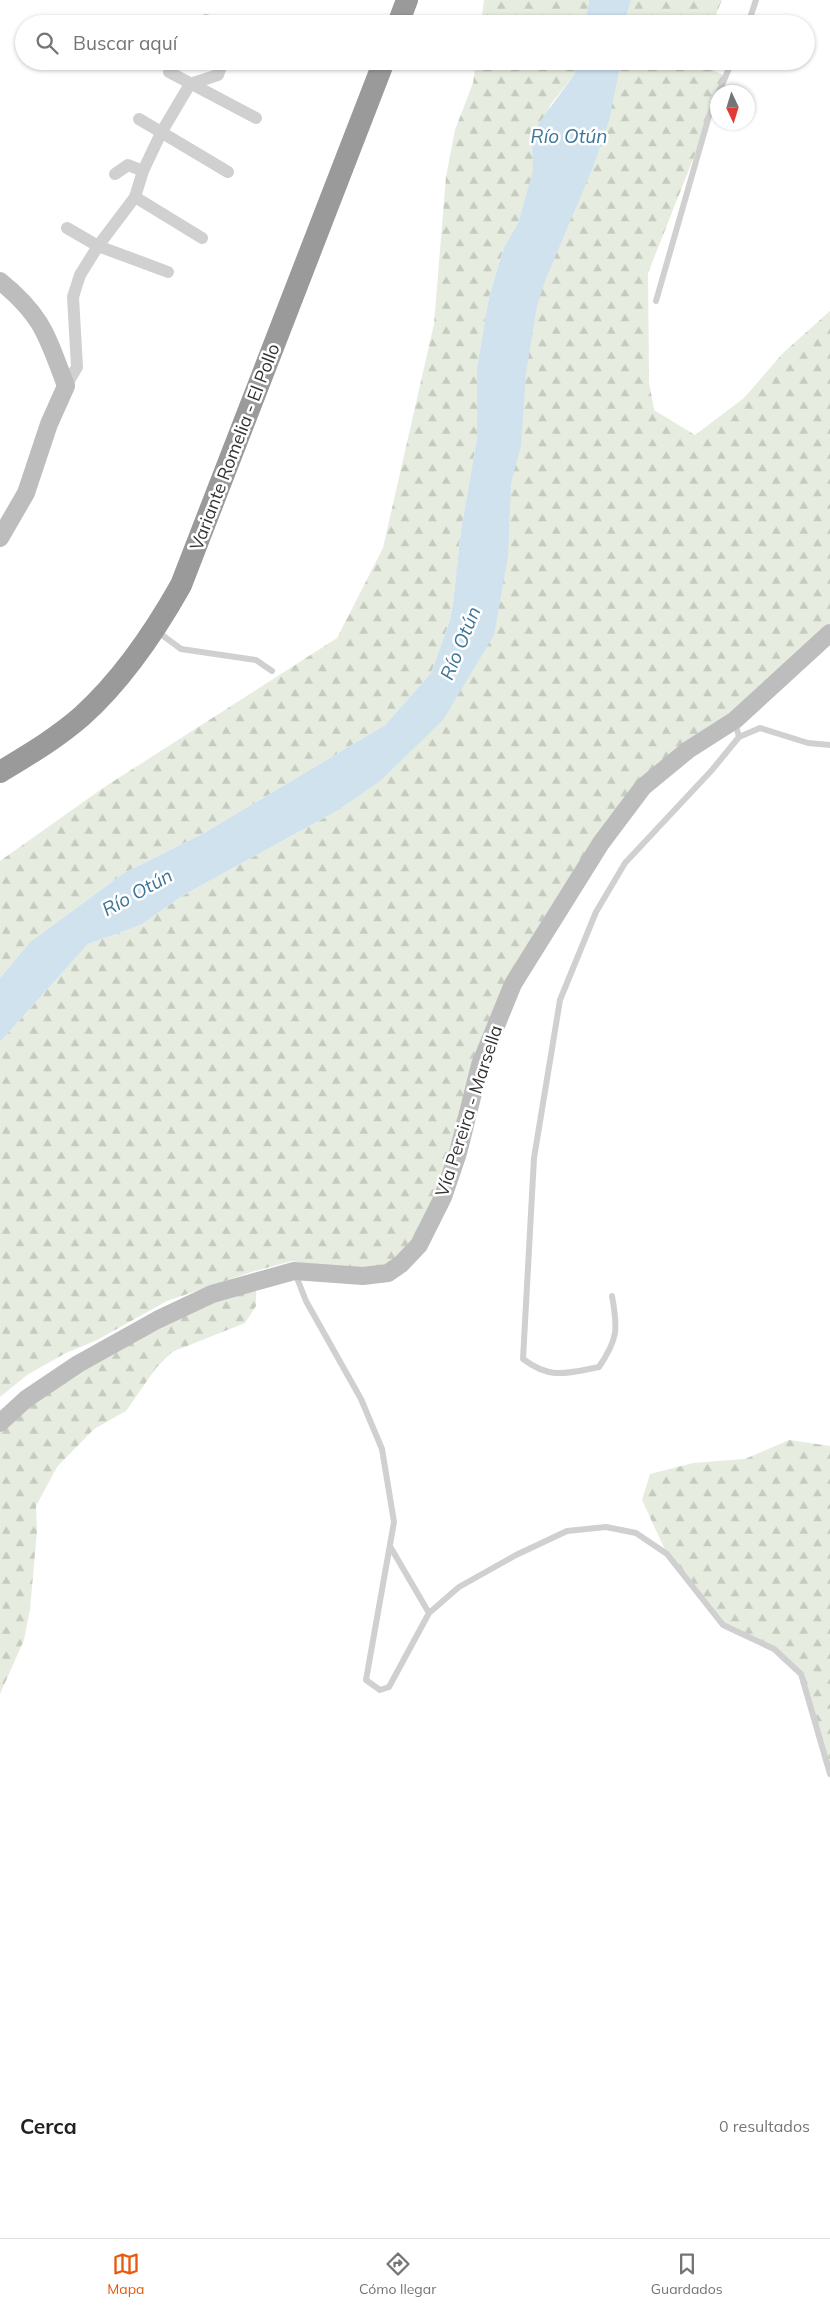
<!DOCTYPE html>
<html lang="es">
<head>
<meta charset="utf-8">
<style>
	:root { --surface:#fff; --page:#f2f2f2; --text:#202124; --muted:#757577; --line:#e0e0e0; --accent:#ea580c }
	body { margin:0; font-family:Mulish,sans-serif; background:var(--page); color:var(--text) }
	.compass { position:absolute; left:710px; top:85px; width:45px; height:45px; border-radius:50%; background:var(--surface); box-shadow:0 1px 4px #0004; rotate:176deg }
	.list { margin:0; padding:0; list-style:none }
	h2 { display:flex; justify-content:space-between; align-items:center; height:65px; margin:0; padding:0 20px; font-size:21px }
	h2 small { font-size:16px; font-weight:400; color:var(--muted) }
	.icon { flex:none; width:28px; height:28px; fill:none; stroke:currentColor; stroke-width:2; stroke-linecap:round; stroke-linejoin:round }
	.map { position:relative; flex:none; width:830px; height:2093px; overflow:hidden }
	.search { position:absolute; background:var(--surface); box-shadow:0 1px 4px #0004; left:15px; right:15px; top:15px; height:55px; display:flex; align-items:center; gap:12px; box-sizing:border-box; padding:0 18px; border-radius:28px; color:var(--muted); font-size:19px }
	.sheet { height:145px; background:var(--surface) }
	nav { display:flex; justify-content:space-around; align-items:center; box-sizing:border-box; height:70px; border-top:1px solid var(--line); background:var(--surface); font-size:14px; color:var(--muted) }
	nav a { display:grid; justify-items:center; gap:2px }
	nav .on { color:var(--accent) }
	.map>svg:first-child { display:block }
</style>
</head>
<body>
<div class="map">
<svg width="830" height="2093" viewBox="0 0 830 2093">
	<defs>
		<pattern id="forest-firs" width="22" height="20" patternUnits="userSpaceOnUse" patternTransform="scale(1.25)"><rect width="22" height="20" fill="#e6ecdf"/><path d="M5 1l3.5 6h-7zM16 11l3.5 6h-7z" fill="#c6cbc0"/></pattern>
	</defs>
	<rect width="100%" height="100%" fill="#fff"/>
	<path fill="url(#forest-firs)" d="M484,0H589L585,24H481Z
		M631,0H722L712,24H624Z
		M476,61H577L574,75L551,104L532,146L534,171L518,223L504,247L489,297L477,367V438L461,530L453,603L450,620L431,673L385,725L204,833L124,873L30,942L0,978V861L103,788L337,638L383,548L434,324L446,177L455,130L473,83Z
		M614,61H692L726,76L648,273L649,382L654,410L695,435L744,398L783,353L830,311V633L643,787L513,984L434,1214L402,1263L363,1276L292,1261L251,1272L167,1301L97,1340L64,1354L27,1375L0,1397V1042L88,944L141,925L182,896L335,812L499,603L510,321Z
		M256,1287V1306L245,1323L172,1352L156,1368L126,1411L94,1429L57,1467L36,1506L37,1531L30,1609L24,1640L0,1694V1423L157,1320Z
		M789,1440L830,1446V1773L801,1674L774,1649L723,1625L667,1554L642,1500L650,1474L693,1463L745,1459Z"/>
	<path fill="#cfe2ee" d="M589,0H631L624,24H585Z
		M577,61H621L609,121L593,167L545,281L537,306L526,373L521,446L511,483L508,556L494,635L443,720L380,781L335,812L182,896L141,925L88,944L0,1042V978L30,942L124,873L204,833L385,725L431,673L450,620L453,603L461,530L477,438V367L489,297L504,247L518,223L533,171L532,146L538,124L574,75Z"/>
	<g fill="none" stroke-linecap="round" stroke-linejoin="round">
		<path stroke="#d0d0d0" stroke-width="6" d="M748,24L756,0
			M719,92L732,61
			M656,301L709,116L718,96
			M158,632L181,649L256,660L272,671
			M735,722L739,737L760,728L808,743L830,745
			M295,1273L306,1301L361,1399L382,1449L394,1522L366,1680L380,1690L389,1687L429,1613L459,1587L516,1555L567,1531L606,1527L636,1533L667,1554L723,1625L774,1649L801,1674L830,1774
			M612,1296C618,1329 618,1339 599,1367C567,1373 551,1380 523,1359L534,1158L560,1000L596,912L625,863L712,770L739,737
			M391,1548L429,1613"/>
		<path stroke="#d0d0d0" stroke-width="12" d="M206,20L212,24
			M169,72L256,118
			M139,119L228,172
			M115,174L128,165L143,171
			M135,197L202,238
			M67,228L98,246L168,272
			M66,386L77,367L73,297L80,275L98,246L135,197L143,171L161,133L190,84L218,75L223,61"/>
		<path stroke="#bdbdbd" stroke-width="18" d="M0,281C43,316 47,336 66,386L49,424L26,493L0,538
			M0,1423L26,1399L78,1364L157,1320L212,1294L294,1271L363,1276L388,1273L401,1264L419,1245L443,1197L458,1153L480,1065L513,984L601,843L643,787L688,750L735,720L830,633"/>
		<path stroke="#9a9a9a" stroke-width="22" d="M398,24L407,0
			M0,772C28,755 57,738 82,716C123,679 154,633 181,585L384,61"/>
	</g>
	<g text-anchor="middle" stroke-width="5" stroke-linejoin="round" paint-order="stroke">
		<g font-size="18" fill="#333" stroke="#fff">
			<text transform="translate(235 447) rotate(-69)" y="6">Variante Romelia - El Pollo</text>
			<text transform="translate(469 1111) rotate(-72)" y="6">Vía Pereira - Marsella</text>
		</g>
		<g font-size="19" font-style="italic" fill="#3f7597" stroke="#fff">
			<text x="569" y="143">Río Otún</text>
			<text transform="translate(460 643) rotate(-68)" y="7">Río Otún</text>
			<text transform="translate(137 892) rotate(-29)" y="7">Río Otún</text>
		</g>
	</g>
</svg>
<svg class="compass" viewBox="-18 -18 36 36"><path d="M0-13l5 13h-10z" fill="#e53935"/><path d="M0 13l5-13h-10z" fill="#757577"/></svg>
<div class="search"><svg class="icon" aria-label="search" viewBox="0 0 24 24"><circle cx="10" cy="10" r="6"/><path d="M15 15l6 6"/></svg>Buscar aquí</div>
</div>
<section class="sheet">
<h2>Cerca<small>0 resultados</small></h2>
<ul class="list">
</ul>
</section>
<nav>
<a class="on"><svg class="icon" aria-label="map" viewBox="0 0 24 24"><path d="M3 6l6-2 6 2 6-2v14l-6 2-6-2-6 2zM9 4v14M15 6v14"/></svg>Mapa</a>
<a><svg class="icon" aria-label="directions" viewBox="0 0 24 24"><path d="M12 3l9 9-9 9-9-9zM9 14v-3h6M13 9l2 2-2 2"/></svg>Cómo llegar</a>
<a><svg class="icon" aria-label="saved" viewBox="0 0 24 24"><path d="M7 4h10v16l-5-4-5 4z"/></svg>Guardados</a>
</nav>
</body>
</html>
